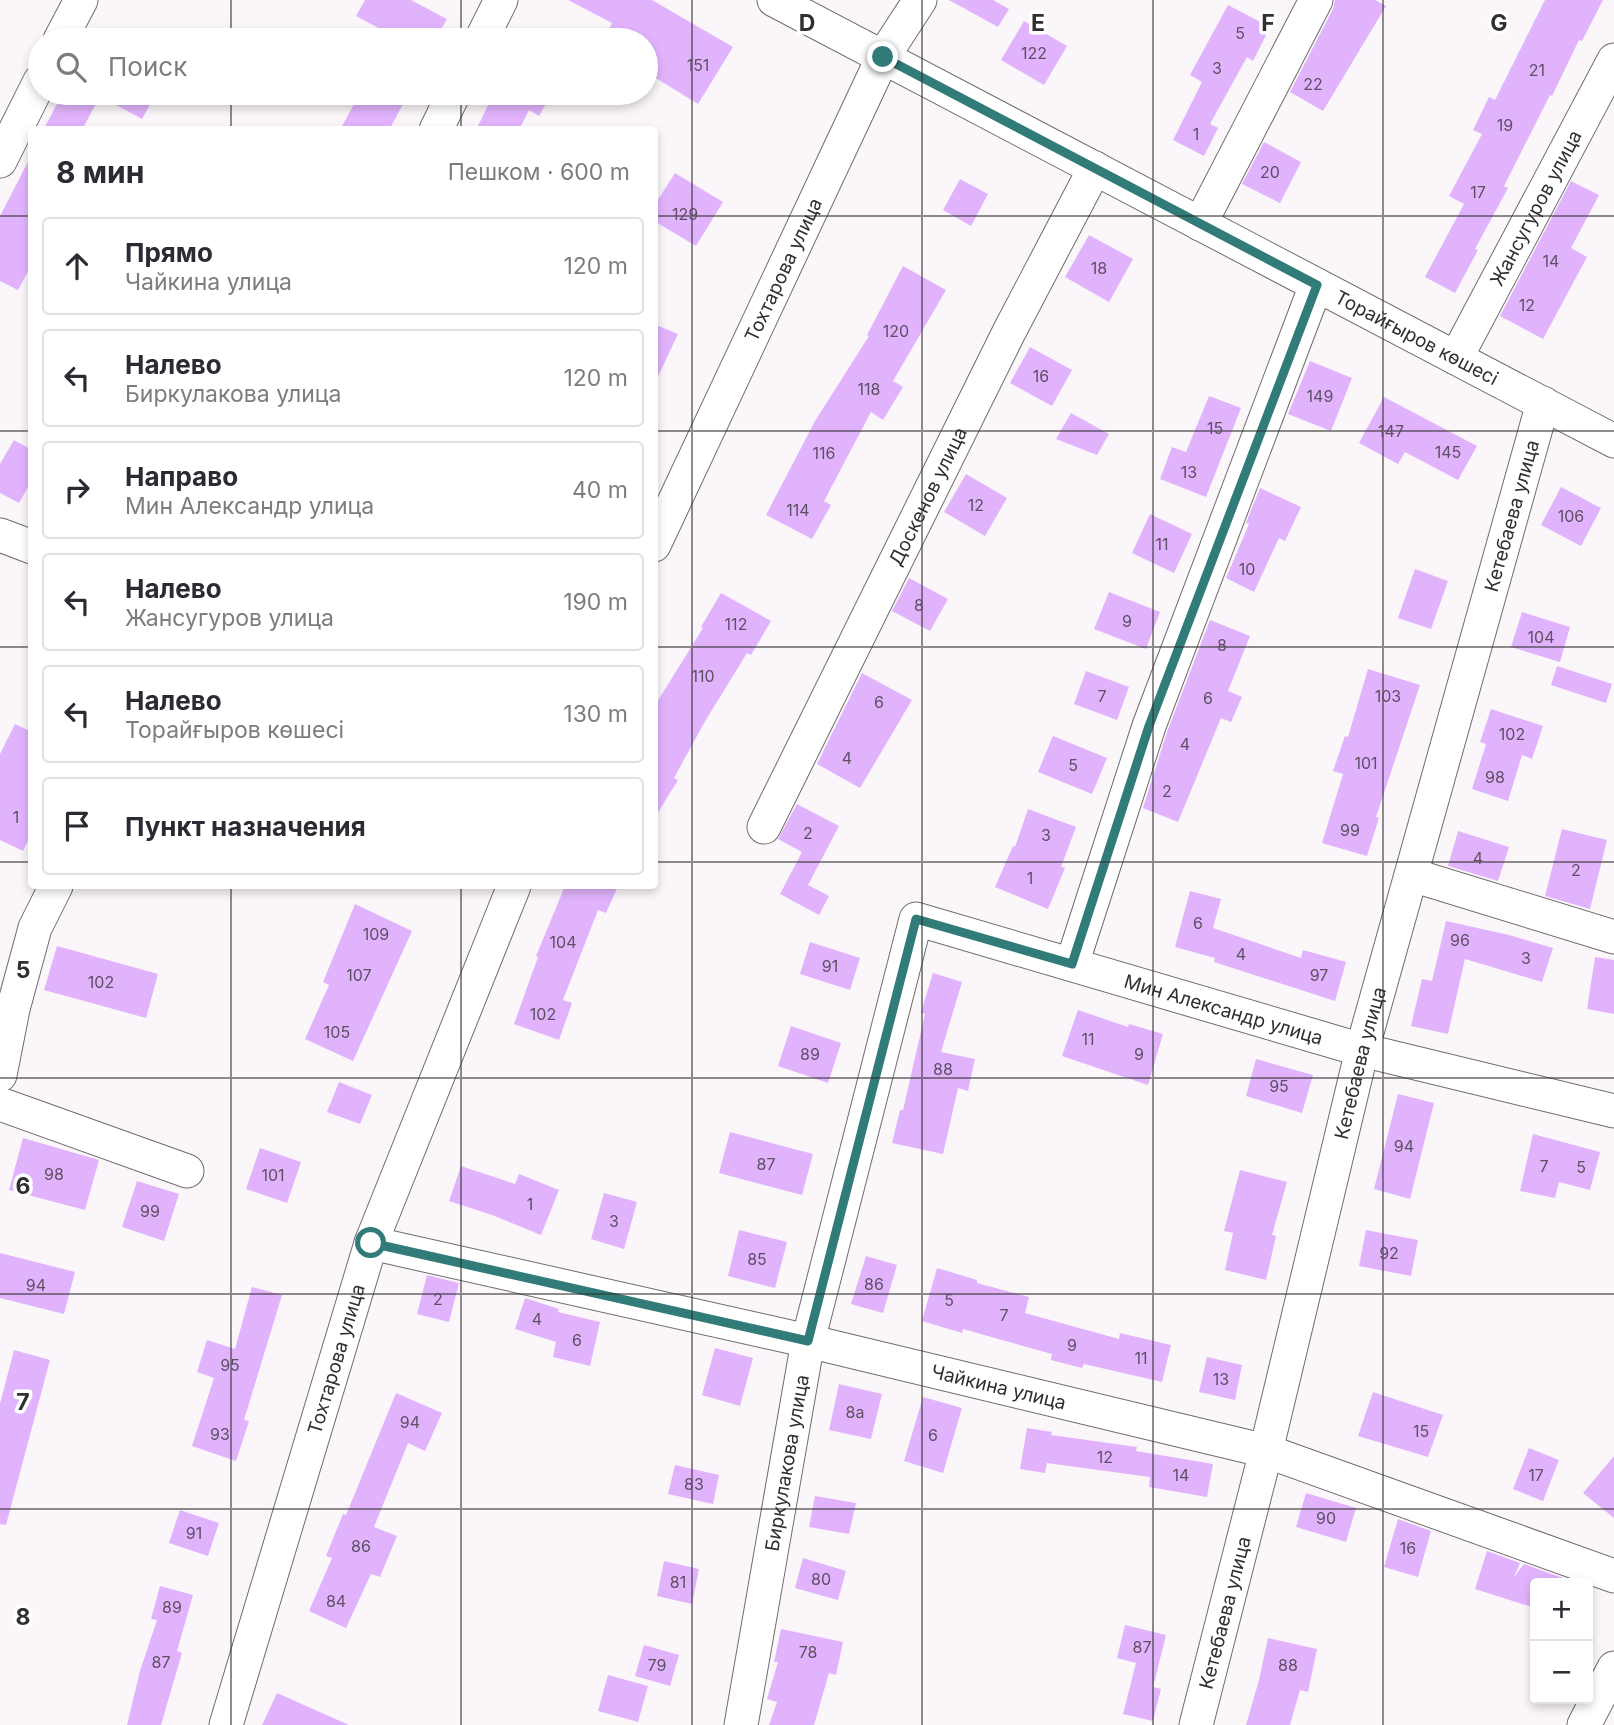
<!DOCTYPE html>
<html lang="ru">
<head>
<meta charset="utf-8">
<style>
	:root { --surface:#fff; --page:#f7f7f7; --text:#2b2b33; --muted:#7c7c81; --line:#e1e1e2 }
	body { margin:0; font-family:Inter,sans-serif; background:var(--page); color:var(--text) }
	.controls { position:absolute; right:21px; bottom:21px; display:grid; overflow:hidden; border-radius:7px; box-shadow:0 4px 10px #0003 }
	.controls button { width:63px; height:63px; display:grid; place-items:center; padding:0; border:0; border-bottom:2px solid var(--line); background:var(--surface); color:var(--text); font:35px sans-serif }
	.stop { position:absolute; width:21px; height:21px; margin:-16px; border:5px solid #317b79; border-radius:50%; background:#fff }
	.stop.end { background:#317b79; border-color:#fff; box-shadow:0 2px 7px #0008 }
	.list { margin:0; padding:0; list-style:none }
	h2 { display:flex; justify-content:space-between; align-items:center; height:91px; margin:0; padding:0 28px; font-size:30px }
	h2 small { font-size:23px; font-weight:400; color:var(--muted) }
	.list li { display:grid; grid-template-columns:46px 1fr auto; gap:21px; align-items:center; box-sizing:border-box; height:98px; margin:0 14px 14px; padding:0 14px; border:2px solid var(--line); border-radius:7px }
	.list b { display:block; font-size:26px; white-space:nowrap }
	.list p { margin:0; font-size:23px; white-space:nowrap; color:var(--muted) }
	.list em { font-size:23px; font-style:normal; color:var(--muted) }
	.icon { flex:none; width:38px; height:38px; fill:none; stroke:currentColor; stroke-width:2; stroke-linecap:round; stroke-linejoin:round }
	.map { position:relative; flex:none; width:1614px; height:1725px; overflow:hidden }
	.search { position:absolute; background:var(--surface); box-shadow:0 4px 10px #0003; left:28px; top:28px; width:630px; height:77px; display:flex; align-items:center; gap:18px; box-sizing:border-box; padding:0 24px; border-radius:38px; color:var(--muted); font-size:26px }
	.panel { position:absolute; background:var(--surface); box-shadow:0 4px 10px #0003; left:28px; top:126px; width:630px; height:763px; border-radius:7px }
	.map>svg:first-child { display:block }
</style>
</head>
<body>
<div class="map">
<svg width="1614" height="1725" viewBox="0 0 1614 1725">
	<rect width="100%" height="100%" fill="#fbf6f9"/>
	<path fill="#e2b3fd" d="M365,0H411L447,19L435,40H401L356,16Z
		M568,0H652L733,47L698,104L646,72V40H619L607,33L612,23Z
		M949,0H993L1009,9L998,27Z
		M1335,0H1375L1386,6L1323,111L1290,92L1333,9Z
		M1545,0H1603L1582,41L1579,40L1552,96L1550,95L1504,186L1508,188L1475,249L1478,250L1455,293L1425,277L1464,204L1449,196L1482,134L1473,130L1489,97L1495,100Z
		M1228,5L1270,27L1253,61L1247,57L1210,124L1218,128L1204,156L1173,140L1202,82L1190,75Z
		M1024,21L1067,46L1044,85L1001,60Z
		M63,93H156L142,119L100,96L82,130H43Z
		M360,93H409L389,130H340Z
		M494,93H552L539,116L529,110L519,130H476Z
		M1264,142L1301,162L1280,203L1242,184Z
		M32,154V264L18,290L0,281V216Z
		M675,173L723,202L696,246L654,221V206Z
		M960,179L988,194L971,226L943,210Z
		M1571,181L1599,195L1571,248L1587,257L1543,339L1500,316Z
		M1089,235L1133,259L1109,302L1065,277Z
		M903,266L946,290L893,381L903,387L883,420L871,412L824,501L831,505L812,539L766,515L815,421L869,336L867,335Z
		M654,324L678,334L654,385Z
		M1030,347L1072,370L1052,406L1010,383Z
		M1310,361L1352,378L1331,431L1288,414Z
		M1209,396L1241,408L1206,497L1160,479L1172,447L1186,452Z
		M1384,397L1477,446L1458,480L1405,452L1398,464L1359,443Z
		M1071,413L1109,434L1097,455L1056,439Z
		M14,440L32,450V480L19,503L0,493V464Z
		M966,474L1007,498L985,536L944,512Z
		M1561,487L1601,508L1581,546L1541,525Z
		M1260,488L1301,507L1285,541L1279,538L1254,592L1226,578L1249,524L1246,523Z
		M1150,514L1192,534L1174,573L1132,553Z
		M1415,569L1448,581L1431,629L1398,618Z
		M909,578L948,599L930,631L892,611Z
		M1109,592L1160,612L1146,649L1094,629Z
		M721,593L771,621L751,655L747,653L704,723L674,778L678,780L654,819V707L703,628L701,627Z
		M1522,612L1570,627L1560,662L1511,647Z
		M1210,620L1250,636L1228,691L1242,697L1231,722L1221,718L1178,822L1143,808L1167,732Z
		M1557,666L1612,684L1606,703L1551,685Z
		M1368,669L1420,685L1376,817L1379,818L1367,856L1322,843L1343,774L1333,771L1345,736L1348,737Z
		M1086,671L1129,687L1117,720L1074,704Z
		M862,673L912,700L860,788L817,764Z
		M1491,709L1543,726L1532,759L1522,755L1508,801L1472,789L1486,744L1480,742Z
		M15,724L32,732V833L23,851L0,840V754Z
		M1053,736L1107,758L1092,794L1038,772Z
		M797,804L839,826L808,885L829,896L819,915L780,894L802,852L778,839Z
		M1028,809L1076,827L1061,867L1065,868L1048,909L995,887L1013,846L1015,847Z
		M1562,829L1607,840L1590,909L1545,896Z
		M1458,831L1509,847L1498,881L1448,866Z
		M565,886H618L606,913L598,910L563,1000L572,1003L559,1040L514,1024L538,957L536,956Z
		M1190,891L1221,899L1213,928L1301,958L1303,950L1346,962L1335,1001L1214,962L1215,958L1175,947Z
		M355,904L412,931L353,1061L305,1039L329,985L323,982Z
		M1446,921L1509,935L1553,948L1542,982L1465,959L1448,1034L1411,1026L1422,979L1432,981Z
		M810,942L860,958L850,990L800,974Z
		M57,946L158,974L146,1018L44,990Z
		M1595,957L1614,960V1014L1587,1009Z
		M933,973L962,982L941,1052L975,1059L968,1091L958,1088L943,1154L892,1143L900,1110H903L925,1014L921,1012Z
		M1078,1010L1128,1027L1129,1024L1163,1034L1148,1085L1062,1056Z
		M791,1026L841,1043L828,1083L778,1066Z
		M1256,1059L1313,1075L1302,1113L1246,1096Z
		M339,1082L372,1095L360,1124L327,1112Z
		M1398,1094L1434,1103L1410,1199L1374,1189Z
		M730,1132L813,1154L802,1195L719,1173Z
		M1533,1134L1600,1152L1590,1190L1559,1182L1555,1198L1520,1191Z
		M23,1138L99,1160L85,1210L9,1190Z
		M260,1148L301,1162L287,1203L246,1189Z
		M461,1166L515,1184L519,1174L559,1190L541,1235L492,1215L449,1201Z
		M1240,1170L1287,1182L1272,1235L1276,1236L1266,1280L1225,1270L1233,1233L1224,1231Z
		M137,1181L179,1194L164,1241L122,1227Z
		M604,1193L637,1202L624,1249L591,1239Z
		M739,1230L787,1242L775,1288L728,1276Z
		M1366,1230L1418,1240L1411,1276L1359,1266Z
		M0,1253L75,1272L64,1314L0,1298Z
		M866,1256L897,1265L883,1313L851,1304Z
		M937,1268L977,1280V1283L1029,1297L1025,1313L1119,1339L1120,1333L1171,1345L1162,1382L1084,1364L1082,1368L1051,1360L1052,1354L963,1329L962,1333L922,1321Z
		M427,1275L459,1283L449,1322L417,1314Z
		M252,1287L282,1295L244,1420L249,1421L236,1461L192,1446L214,1378L197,1372L207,1340L235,1349Z
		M525,1298L559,1309L558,1312L600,1322L590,1366L553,1357L556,1342L515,1329Z
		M715,1348L753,1358L740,1406L702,1395Z
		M14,1350L50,1360L6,1525L0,1524V1404Z
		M1207,1357L1242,1365L1235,1400L1199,1392Z
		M839,1384L882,1394L871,1439L829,1430Z
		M1373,1392L1443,1415L1428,1457L1358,1436Z
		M396,1393L442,1413L425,1451L408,1443L374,1527L397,1536L380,1577L371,1574L346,1628L309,1611L332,1558L326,1556L343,1514L346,1515Z
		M923,1397L962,1408L943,1473L904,1461Z
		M1027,1428L1052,1432L1051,1435L1137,1447L1136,1451L1213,1464L1207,1497L1149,1487L1150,1477L1047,1463L1045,1473L1020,1469Z
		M1529,1448L1559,1460L1543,1501L1513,1489Z
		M1614,1456V1518L1583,1493Z
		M675,1465L719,1475L713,1504L668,1494Z
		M1306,1493L1356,1508L1346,1542L1296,1527Z
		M815,1496L856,1503L849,1534L809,1527Z
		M180,1510L219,1523L208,1556L169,1543Z
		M1398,1519L1431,1531L1418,1577L1384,1567Z
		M1487,1551L1520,1563L1514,1577L1524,1564L1577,1583H1535V1608L1475,1589Z
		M803,1558L846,1571L838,1600L795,1588Z
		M664,1561L699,1569L692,1604L657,1596Z
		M160,1586L193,1595L177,1651L182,1653L161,1725H127L140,1671L157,1620L151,1619Z
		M1125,1625L1166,1635L1153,1687L1161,1689L1153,1721L1123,1714L1136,1663L1117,1658Z
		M781,1629L843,1642L836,1675L829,1673L814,1725H769L777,1702L767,1699L778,1662H774Z
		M1268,1638L1317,1649L1308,1692L1300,1690L1290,1725H1246L1259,1680Z
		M644,1645L679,1655L670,1686L635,1676Z
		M608,1675L648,1686L638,1722L598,1711Z
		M277,1693L349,1725H262Z"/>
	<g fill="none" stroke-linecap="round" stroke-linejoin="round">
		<g stroke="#706c6e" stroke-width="35">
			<g id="minor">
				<path id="s1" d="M774,0L1614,441"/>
				<path d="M60,40L81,0"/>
				<path d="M481,40L501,0"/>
				<path d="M436,130L454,93"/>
				<path d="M0,161L40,81"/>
				<path d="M1200,224L1316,0"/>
				<path id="s2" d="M1456,358L1614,60"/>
				<path d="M0,535L32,547"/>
				<path id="s3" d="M654,545L883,57L920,0"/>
				<path id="s4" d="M764,827L1009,332L1095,168"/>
				<path d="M1412,875L1614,937"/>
				<path d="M1072,964L1149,726L1316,285"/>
				<path d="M0,1075L13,1009L35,928L56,886"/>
				<path d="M0,1104L187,1171"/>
				<path id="s5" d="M371,1243L808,1341L1266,1451L1614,1576"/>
				<path id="s6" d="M226,1725L371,1243L514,886"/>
				<path id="s7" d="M741,1725L808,1341L916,919L1362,1050L1614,1111"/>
				<path id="s8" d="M1196,1725L1266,1451L1362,1050L1543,403"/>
				<path d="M1584,1725L1614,1668"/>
			</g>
		</g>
		<use href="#minor" stroke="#fff" stroke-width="33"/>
	</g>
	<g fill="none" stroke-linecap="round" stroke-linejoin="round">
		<path stroke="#317b79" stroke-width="9" d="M371,1243L808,1341L916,919L1072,964L1149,726L1317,285L883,57"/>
	</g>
	<path fill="none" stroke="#312f30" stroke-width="2" stroke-opacity="0.55" d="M231,0V40M461,0V40M692,0V1725M922,0V1725M1153,0V1725M1383,0V1725M231,93V130M461,93V130M0,216H32M654,216H1614M0,431H32M654,431H1614M0,647H32M654,647H1614M0,862H32M654,862H1614M231,886V1725M461,886V1725M0,1078H1614M0,1294H1614M0,1509H1614"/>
	<g text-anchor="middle" stroke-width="7" stroke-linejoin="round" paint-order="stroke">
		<g font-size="16" fill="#5d5063">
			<text x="1240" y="39">5</text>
			<text x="1034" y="59">122</text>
			<text x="698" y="71">151</text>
			<text x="1217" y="74">3</text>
			<text x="1537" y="76">21</text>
			<text x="1313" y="90">22</text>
			<text x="1505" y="131">19</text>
			<text x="1196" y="140">1</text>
			<text x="1270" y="178">20</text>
			<text x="1478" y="198">17</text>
			<text x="685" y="220">129</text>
			<text x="1551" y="267">14</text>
			<text x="1099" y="274">18</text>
			<text x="1527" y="311">12</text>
			<text x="896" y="337">120</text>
			<text x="1041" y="382">16</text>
			<text x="869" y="395">118</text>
			<text x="1320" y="402">149</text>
			<text x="1215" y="434">15</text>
			<text x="1391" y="437">147</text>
			<text x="1448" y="458">145</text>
			<text x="824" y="459">116</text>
			<text x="1189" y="478">13</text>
			<text x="976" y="511">12</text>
			<text x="798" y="516">114</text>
			<text x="1571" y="522">106</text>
			<text x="1162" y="550">11</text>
			<text x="1247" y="575">10</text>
			<text x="919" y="611">8</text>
			<text x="1127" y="627">9</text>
			<text x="736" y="630">112</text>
			<text x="1541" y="643">104</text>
			<text x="1222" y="651">8</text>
			<text x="703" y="682">110</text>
			<text x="1102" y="702">7</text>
			<text x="1388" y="702">103</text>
			<text x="1208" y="704">6</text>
			<text x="879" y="708">6</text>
			<text x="1512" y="740">102</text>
			<text x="1185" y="750">4</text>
			<text x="847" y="764">4</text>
			<text x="1366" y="769">101</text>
			<text x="1073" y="771">5</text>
			<text x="1495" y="783">98</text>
			<text x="1167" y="797">2</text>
			<text x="16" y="823">1</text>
			<text x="1350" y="836">99</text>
			<text x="808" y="839">2</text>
			<text x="1046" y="841">3</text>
			<text x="1478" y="864">4</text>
			<text x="1576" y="876">2</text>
			<text x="1030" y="884">1</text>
			<text x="1198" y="929">6</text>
			<text x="376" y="940">109</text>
			<text x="1460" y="946">96</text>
			<text x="563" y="948">104</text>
			<text x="1241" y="960">4</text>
			<text x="1526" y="964">3</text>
			<text x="830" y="972">91</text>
			<text x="359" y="981">107</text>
			<text x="1319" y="981">97</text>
			<text x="101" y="988">102</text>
			<text x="543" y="1020">102</text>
			<text x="337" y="1038">105</text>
			<text x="1088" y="1045">11</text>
			<text x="810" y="1060">89</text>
			<text x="1139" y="1060">9</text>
			<text x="943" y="1075">88</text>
			<text x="1279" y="1092">95</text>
			<text x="1404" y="1152">94</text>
			<text x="766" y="1170">87</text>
			<text x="1544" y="1172">7</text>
			<text x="1581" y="1173">5</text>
			<text x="54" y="1180">98</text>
			<text x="273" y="1181">101</text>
			<text x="530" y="1210">1</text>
			<text x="150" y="1217">99</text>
			<text x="614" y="1227">3</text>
			<text x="1389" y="1259">92</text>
			<text x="757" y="1265">85</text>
			<text x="874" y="1290">86</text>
			<text x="36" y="1291">94</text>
			<text x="438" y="1305">2</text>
			<text x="949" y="1306">5</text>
			<text x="1004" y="1321">7</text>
			<text x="537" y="1325">4</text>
			<text x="577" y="1346">6</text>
			<text x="1072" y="1351">9</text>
			<text x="1141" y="1364">11</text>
			<text x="230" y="1371">95</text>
			<text x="1221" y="1385">13</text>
			<text x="855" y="1418">8а</text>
			<text x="410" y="1428">94</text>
			<text x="1421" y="1437">15</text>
			<text x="220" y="1440">93</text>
			<text x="933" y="1441">6</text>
			<text x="1105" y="1463">12</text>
			<text x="1181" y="1481">14</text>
			<text x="1536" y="1481">17</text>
			<text x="694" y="1490">83</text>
			<text x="1326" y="1524">90</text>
			<text x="194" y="1539">91</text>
			<text x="361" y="1552">86</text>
			<text x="1408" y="1554">16</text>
			<text x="821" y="1585">80</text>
			<text x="678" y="1588">81</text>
			<text x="336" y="1607">84</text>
			<text x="172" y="1613">89</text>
			<text x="1142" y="1653">87</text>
			<text x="808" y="1658">78</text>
			<text x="161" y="1668">87</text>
			<text x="657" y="1671">79</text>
			<text x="1288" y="1671">88</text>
		</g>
		<g font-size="19" fill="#312f30" stroke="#fff">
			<text dy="7" stroke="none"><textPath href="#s2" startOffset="170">Жансугуров улица</textPath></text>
			<text dy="7" stroke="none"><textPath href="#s3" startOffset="304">Тохтарова улица</textPath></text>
			<text dy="7" stroke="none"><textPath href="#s1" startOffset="726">Торайғыров көшесі</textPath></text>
			<text dy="7" stroke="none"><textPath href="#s4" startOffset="369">Доскенов улица</textPath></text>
			<text dy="7" stroke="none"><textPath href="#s8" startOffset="1250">Кетебаева улица</textPath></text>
			<text dy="7" stroke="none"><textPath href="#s7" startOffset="1146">Мин Александр улица</textPath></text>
			<text dy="7" stroke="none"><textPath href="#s8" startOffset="682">Кетебаева улица</textPath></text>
			<text dy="7" stroke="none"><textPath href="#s6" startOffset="382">Тохтарова улица</textPath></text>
			<text dy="7" stroke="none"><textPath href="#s5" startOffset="644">Чайкина улица</textPath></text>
			<text dy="7" stroke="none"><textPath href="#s7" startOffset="266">Биркулакова улица</textPath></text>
			<text dy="7" stroke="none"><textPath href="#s8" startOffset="116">Кетебаева улица</textPath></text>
		</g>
	</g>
	<g font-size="23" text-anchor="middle" font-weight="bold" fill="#312f30" stroke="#fff" stroke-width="7" stroke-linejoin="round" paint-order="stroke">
		<text x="807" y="31">D</text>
		<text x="1038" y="31">E</text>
		<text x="1268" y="31">F</text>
		<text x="1499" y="31">G</text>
		<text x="23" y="978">5</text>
		<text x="23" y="1194">6</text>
		<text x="23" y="1410">7</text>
		<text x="23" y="1625">8</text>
	</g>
</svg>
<div class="controls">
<button>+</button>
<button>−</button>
</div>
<div class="stop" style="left:371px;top:1243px"></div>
<div class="stop end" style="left:883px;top:57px"></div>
<div class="search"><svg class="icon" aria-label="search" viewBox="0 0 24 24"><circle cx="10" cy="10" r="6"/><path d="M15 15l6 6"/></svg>Поиск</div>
<section class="panel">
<h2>8 мин<small>Пешком · 600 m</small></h2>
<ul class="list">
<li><svg class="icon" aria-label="ahead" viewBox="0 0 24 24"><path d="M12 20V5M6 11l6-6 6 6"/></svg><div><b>Прямо</b><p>Чайкина улица</p></div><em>120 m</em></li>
<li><svg class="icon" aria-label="left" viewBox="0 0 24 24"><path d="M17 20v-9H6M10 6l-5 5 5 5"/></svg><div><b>Налево</b><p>Биркулакова улица</p></div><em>120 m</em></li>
<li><svg class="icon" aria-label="right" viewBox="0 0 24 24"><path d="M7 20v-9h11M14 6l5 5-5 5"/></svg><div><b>Направо</b><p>Мин Александр улица</p></div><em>40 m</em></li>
<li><svg class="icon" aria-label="left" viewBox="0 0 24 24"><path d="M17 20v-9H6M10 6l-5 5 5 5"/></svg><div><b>Налево</b><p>Жансугуров улица</p></div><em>190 m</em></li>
<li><svg class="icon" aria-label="left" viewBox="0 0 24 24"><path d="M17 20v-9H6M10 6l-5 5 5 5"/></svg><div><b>Налево</b><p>Торайғыров көшесі</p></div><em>130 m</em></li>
<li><svg class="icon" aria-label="arrive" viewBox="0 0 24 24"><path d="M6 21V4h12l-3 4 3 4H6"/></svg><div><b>Пункт назначения</b></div></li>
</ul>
</section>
</div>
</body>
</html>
